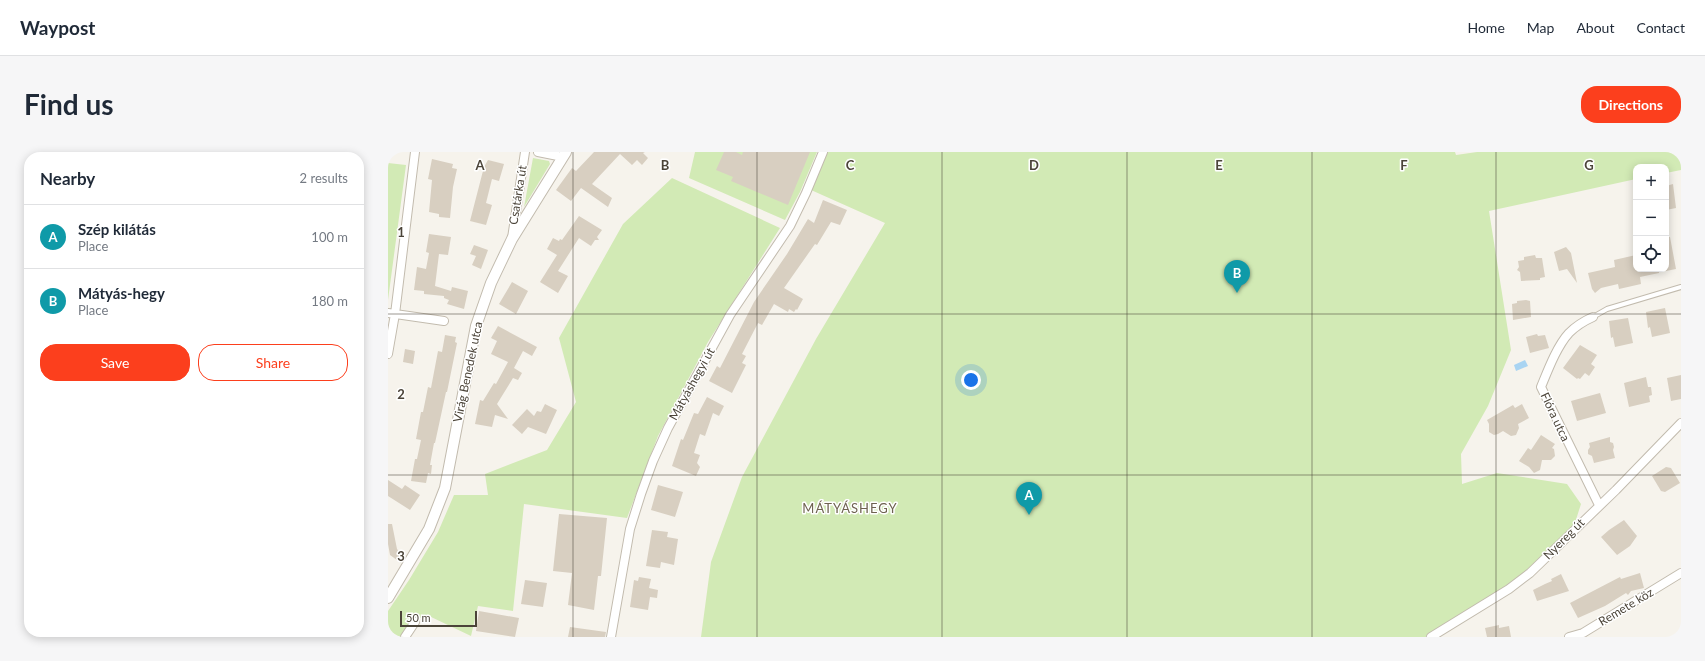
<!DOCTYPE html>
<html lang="en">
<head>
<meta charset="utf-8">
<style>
	:root { --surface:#fff; --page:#f6f6f7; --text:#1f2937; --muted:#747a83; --line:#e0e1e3; --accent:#fc3f1d }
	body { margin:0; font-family:Lato,sans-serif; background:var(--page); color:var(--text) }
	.controls { position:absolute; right:12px; top:12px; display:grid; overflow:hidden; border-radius:8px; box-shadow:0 2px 10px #0003 }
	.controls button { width:36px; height:36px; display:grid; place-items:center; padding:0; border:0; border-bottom:1px solid var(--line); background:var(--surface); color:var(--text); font:20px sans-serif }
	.scale { position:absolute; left:12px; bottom:10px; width:77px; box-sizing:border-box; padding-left:4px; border:2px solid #4b4439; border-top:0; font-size:11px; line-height:14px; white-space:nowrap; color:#4b4439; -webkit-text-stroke:3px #fff; paint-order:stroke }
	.you { position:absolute; left:583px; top:228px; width:14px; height:14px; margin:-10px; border:3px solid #fff; border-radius:50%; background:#1a73e8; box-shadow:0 0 0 6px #1a73e833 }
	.badge { display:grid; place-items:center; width:26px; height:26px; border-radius:50%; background:var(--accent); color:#fff; font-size:13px; font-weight:700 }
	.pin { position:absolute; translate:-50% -33px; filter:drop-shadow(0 1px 2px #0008) }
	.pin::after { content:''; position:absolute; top:21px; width:14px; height:12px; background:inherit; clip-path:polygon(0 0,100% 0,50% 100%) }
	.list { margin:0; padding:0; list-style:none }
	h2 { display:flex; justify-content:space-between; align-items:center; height:52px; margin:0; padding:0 16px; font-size:17px }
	h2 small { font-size:13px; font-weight:400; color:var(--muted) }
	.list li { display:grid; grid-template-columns:26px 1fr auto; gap:12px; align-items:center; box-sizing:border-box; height:64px; padding:0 16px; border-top:1px solid var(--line) }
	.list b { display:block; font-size:15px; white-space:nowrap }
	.list p { margin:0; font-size:13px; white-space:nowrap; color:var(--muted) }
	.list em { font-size:13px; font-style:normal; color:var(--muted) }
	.actions { display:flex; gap:8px; padding:12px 16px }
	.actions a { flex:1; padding:9px 0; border:1px solid var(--accent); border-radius:16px; text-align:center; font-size:14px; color:var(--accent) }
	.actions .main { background:var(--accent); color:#fff }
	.icon { flex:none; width:22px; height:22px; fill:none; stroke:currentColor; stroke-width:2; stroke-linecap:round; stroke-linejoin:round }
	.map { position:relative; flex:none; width:1293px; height:485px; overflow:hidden; border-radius:16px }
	header { display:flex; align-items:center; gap:24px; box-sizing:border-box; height:56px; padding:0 20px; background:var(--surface); border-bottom:1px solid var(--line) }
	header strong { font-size:19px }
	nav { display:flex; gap:22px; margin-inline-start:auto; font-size:14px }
	.intro { display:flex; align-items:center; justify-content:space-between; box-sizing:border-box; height:96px; padding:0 24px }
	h1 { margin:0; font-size:28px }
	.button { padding:10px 18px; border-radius:16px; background:var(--accent); color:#fff; font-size:14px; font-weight:700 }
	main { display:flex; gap:24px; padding:0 24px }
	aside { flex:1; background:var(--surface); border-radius:16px; box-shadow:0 2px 10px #0003 }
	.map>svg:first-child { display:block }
</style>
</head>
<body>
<header>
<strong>Waypost</strong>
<nav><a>Home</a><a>Map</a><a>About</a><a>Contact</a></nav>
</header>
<div class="intro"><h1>Find us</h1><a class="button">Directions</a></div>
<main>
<aside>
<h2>Nearby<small>2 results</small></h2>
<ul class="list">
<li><span class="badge" style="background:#0f9aa8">A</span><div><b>Szép kilátás</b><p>Place</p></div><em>100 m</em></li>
<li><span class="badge" style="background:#0f9aa8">B</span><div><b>Mátyás-hegy</b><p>Place</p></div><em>180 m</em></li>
</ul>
<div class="actions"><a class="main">Save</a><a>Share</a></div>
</aside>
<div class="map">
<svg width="1293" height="485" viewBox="0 0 1293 485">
	<rect width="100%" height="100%" fill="#f6f3ec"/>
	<path fill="#d2eab5" d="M307,0H429L412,40L397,68L301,26Z
		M439,0H1067L1068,3L1089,0H1293V18L1278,21V15H1248V27L1101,59L1123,198L1100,254L1073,302L1074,332L1109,321L1179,332L1193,352L1184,380L1142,421L1043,485H313L323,410L354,325L428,187L497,71L423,38Z
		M145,6L161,9L162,12L136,55Z
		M0,11L18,13L0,148Z
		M284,26L392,76L320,190L270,284L239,366L136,352L125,459L90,454L83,484L41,464L26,467L13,485H0V459L21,428L50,380L66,343H100L97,322L159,298L188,250L171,186L235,72Z"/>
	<path fill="#a9d4f2" d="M1137,208L1140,214L1128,219L1126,213Z"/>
	<path fill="#d8cfc1" d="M206,0H257L255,1L260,6L254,13L249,8L244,13L232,2L204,32L224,46L220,55L193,36L183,49L168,38L184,16L188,19Z
		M336,0H348L354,3L355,0H422L400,53L343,29L345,25L328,18Z
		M44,7L65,12L64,16L69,17L65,35L62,66L51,65V62L41,60L44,28L40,27Z
		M100,8L116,12L111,29L104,27L98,51L104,53L98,73L82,69L96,15Z
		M1285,32L1288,56L1278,58V34Z
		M435,48L459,58L452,73L443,70L429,93L427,92L396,136L415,147L409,158L408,157L406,160L401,157L400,160L386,152L374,173L370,171L354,202L358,204L354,211L358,213L344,241L321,229L329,214L332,216L366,150L399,102L420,67L426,71Z
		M191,64L214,78L209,85L211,88H207L203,94L191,86L170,119L180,124L170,141L152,130L169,103L159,97L165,86L171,89L172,87L174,88Z
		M41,82L63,85L60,103L51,102L47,134L63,139L64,135L80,139L76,157L59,152L61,148L56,146V144L36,142V139L26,138L29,115L38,117L41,101L38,100Z
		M1278,85H1282L1288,117L1278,119Z
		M86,93L100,98L93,117L84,113L88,104L82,102Z
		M1178,95L1183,101L1189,131L1179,117L1171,119L1166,100Z
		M1147,103L1148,106H1154L1157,125L1152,126V128L1133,129L1132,120L1129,118L1131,115L1130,109L1136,108V105Z
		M1248,103V117H1271V121L1252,125L1253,132L1231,137L1230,132L1213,136L1207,141L1204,137L1200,121L1227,115L1226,108Z
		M124,130L140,139L128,162L111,152Z
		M1138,148L1142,149L1143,165L1125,168L1124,152L1129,151V149Z
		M1277,156L1282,181L1264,185L1262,175L1260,176L1258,160Z
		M1240,166L1245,191L1227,195L1225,185L1223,186L1221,169Z
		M110,174L149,195L144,204L135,199L126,216L134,221L130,228L125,226L109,252L120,267L107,263L104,275L87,272L92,248L95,249L106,231L108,232L120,210L103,202L109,189L103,186Z
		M1149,182L1150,184L1157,183L1161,196L1142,201L1138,185Z
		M57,183L68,185L67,190L69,191L59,240H58L47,291H46L42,313H44L43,322L40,321L38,331L23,329L27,307H29L33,288L28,287L33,260H35L40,235L43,236L50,199L54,200Z
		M1192,193L1209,203L1203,212L1207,215L1201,224L1197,221L1192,227L1190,226L1189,227L1175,216Z
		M17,197L27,199L25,212L15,210Z
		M1293,223V247L1283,249L1279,226Z
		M1258,225L1260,235H1263L1264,243L1261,244L1262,250L1241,255L1236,231Z
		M1212,241L1218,261L1189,269L1183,249Z
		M319,245L336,254L331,264L325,261L317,284L312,282L306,301L312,303L309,311L312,315L308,324L284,314L293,287L295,288L306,261L310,262Z
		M157,252L169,258L158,282L140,275L134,282L124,273L139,257L146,264L149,259L153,260Z
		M1134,252L1141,266L1130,272L1131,276L1128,283L1123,284L1115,279L1110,282L1106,283L1101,280V272L1099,268L1125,253L1127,256Z
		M1153,283L1167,292L1164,296L1166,297L1167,304L1163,308H1154L1152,318L1146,321L1141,315L1131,309L1140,296L1143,298Z
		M1222,285V290L1225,291L1226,295L1225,298L1227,306L1206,311L1204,304L1200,302V298L1202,295L1201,291Z
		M1278,315L1283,316L1292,331L1277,340L1273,339L1264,324Z
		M0,328L14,337L17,333L32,343L22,358L0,344Z
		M270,333L295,340L287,365L263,358Z
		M171,362L219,366L213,424H210L206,458L180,453L184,421L165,419Z
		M1236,368L1249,384L1242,394L1229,403L1213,385L1221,378Z
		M0,372H4L9,397L16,406L13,411L2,403L0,392Z
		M264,378L280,380L279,385L290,387L286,413L273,410L272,416L258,414Z
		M1252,421L1256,436L1243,439L1240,443L1238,441L1217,454L1190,466L1182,451L1232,425L1233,427Z
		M1173,422L1181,439L1149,449L1145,438L1157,432L1164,429L1163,427Z
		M251,425L263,427L261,436L270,438L269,446L262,445L260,458L242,455L246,428L250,429Z
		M137,428L159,431L155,455L133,452Z
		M91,459L131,466L127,485L88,479Z
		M1111,473V476L1121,474L1123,485H1099L1097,476Z
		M182,475L218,480L217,485H180Z"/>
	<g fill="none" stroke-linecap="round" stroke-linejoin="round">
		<g stroke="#c2bbae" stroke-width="6">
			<path id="service" d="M1205,165L1219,157L1293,135"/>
		</g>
		<g stroke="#c2bbae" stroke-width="10">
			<path id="minor" d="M150,0L175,5
				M124,86L137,0
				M0,161L56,169
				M1205,165C1196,169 1188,174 1181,181C1169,194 1160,218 1153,235L1211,353
				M0,202L7,162L27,0
				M17,485L27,470
				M223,485L242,377L253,342L265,309L280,276L342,163L402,74L418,41L435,0
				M1043,485L1121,437L1142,421L1228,338L1293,271
				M1181,485L1195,481L1293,421"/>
		</g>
		<g stroke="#c2bbae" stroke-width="12">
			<path id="tertiary" d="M0,446L41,377L57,336L88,174L103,131L124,87L178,0"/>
		</g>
		<use href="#service" stroke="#fff" stroke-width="4"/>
		<use href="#minor" stroke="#fff" stroke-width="8"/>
		<use href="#tertiary" stroke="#fff" stroke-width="10"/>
	</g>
	<path fill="none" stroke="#4b4439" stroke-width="1" stroke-opacity="0.55" d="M185,0V485M369,0V485M554,0V485M739,0V485M924,0V485M1108,0V485M0,162H1293M0,323H1293"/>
	<g text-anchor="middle" stroke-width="3" stroke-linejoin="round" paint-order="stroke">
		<g font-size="12" fill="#4b4439" stroke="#fff">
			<text transform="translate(130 43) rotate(-81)" y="4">Csatárka út</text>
			<text transform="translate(80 220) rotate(-78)" y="4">Virág Benedek utca</text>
			<text transform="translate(304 232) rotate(-61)" y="4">Mátyáshegyi út</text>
			<text transform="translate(1167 265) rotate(65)" y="4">Flóra utca</text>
			<text transform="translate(1176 387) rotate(-45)" y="4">Nyereg út</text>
			<text transform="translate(1238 455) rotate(-31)" y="4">Remete köz</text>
		</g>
		<g font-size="13" letter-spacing="1" fill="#6e6250" stroke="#fff">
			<text x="462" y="361">MÁTYÁSHEGY</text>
		</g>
	</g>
	<g font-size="13" text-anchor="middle" font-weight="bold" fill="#4b4439" stroke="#fff" stroke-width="3" stroke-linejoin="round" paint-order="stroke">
		<text x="92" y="18">A</text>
		<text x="277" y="18">B</text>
		<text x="462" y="18">C</text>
		<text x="646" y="18">D</text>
		<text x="831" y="18">E</text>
		<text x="1016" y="18">F</text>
		<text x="1201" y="18">G</text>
		<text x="13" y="85">1</text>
		<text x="13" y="247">2</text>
		<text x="13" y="409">3</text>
	</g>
</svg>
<div class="controls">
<button>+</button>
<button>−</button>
<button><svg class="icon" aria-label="locate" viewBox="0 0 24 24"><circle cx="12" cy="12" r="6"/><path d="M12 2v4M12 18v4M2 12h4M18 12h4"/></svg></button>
</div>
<div class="scale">50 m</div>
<div class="you"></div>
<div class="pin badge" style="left:641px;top:363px;background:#0f9aa8">A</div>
<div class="pin badge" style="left:849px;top:141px;background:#0f9aa8">B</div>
</div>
</main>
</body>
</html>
